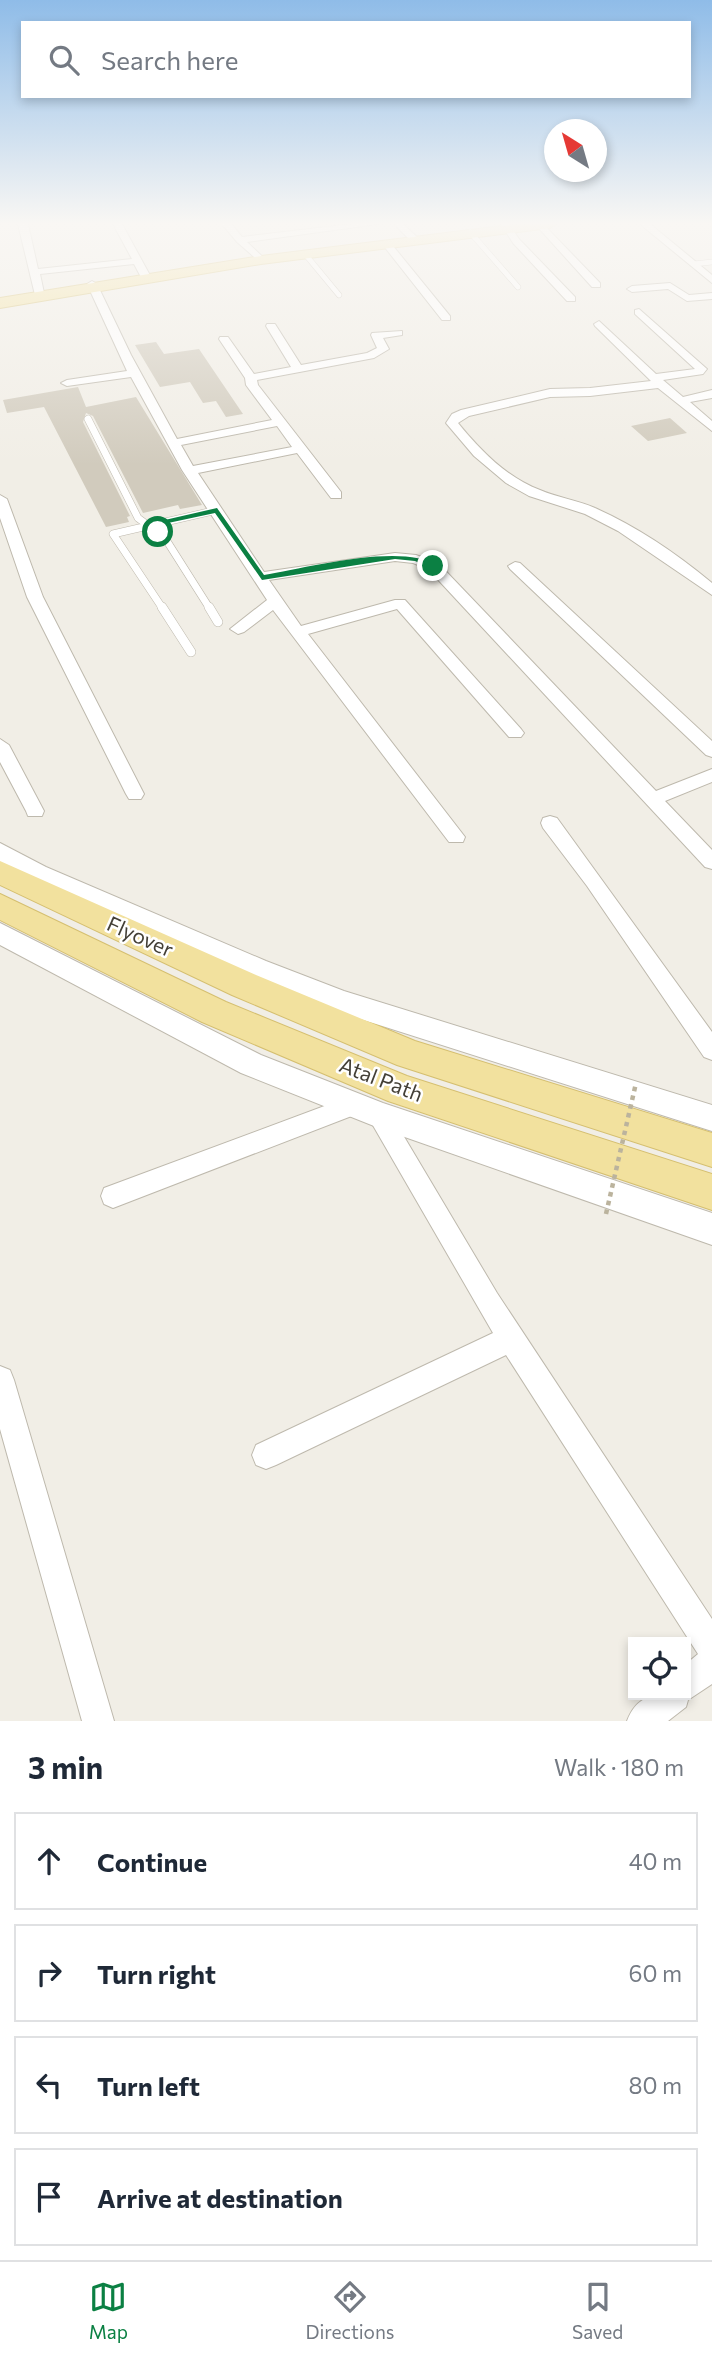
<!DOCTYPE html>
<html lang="en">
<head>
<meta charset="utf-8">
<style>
	:root { --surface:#fff; --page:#f6f6f7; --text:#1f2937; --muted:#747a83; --line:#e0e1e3; --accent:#0b8043 }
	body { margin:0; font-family:Commissioner,sans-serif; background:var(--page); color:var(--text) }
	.controls { position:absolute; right:21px; bottom:21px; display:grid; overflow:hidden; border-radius:0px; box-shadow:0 4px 10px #0003 }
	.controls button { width:63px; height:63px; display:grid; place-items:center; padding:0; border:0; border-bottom:2px solid var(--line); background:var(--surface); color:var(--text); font:35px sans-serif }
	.compass { position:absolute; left:544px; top:119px; width:63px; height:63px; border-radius:50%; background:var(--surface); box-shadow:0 4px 10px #0003; rotate:323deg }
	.stop { position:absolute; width:21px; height:21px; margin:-16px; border:5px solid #0b8043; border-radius:50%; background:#fff }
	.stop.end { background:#0b8043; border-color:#fff; box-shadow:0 2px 7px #0008 }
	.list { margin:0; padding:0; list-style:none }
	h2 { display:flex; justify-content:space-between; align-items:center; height:91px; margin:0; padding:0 28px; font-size:30px }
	h2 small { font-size:23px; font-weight:400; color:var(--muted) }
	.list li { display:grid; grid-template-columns:46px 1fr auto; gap:21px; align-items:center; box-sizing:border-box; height:98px; margin:0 14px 14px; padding:0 14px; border:2px solid var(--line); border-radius:0px }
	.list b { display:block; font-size:26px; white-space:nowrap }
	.list em { font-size:23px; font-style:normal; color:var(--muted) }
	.icon { flex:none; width:38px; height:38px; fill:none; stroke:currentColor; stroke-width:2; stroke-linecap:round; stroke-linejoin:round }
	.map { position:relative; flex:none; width:712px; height:1721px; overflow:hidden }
	.search { position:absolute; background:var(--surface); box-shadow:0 4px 10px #0003; left:21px; right:21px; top:21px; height:77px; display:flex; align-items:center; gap:18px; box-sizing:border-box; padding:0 24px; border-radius:0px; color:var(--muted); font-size:26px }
	.sheet { height:539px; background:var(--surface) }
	nav { display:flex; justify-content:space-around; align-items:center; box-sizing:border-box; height:98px; border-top:2px solid var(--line); background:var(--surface); font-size:19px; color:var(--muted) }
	nav a { display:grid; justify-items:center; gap:4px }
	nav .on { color:var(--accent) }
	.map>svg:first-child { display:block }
</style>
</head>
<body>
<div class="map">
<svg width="712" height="1721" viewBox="0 0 712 1721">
	<rect width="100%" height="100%" fill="#f1eee6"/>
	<path fill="#d1cbbd" d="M156,342L164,354L199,349L243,414L226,417L216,401L203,403L190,382L160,387L135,345Z
		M78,387L86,407L136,397L202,505L180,509L178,505L143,513L93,416L86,413L83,422L130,516L127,517L129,522L106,527L44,407L7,413L3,400Z
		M670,418L687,433L648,441L631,426Z"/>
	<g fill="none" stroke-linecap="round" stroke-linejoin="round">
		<g stroke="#beb9ad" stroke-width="6">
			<path id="service-far2" d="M470,232L518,287
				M305,254L339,295
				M694,264L712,262"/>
		</g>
		<g stroke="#beb9ad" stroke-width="8">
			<path id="service-far1" d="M88,419L138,518L165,538L210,609
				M163,609L113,534L217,510"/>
		</g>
		<g stroke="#beb9ad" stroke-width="10">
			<path id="service" d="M162,607L191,652
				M209,607L218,622"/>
		</g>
		<g stroke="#beb9ad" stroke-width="2">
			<path id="minor" d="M18,224H28L38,269L132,259L113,224H122L152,279L143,281L134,264L40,274L44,293L35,295Z
				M222,224H231L242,237L352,224H378L247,242L266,260L261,263L237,242Z
				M394,224H403L419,239L411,241Z
				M501,224H509L519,239L575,297V301H567L513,243Z
				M535,224H543L600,283V287H592Z
				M640,224H650L712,275V283Z
				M383,241H389L450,316V320H442L383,245Z
				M92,281L97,284L131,355L177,439L272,420L246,385L245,378L219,339L220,337H228L254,374L291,367L266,326L267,324H275L301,365L367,353L377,348L371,335L372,333L402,331V335L383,338L389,349L374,358L257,380L258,385L341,492V498H331L297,453L198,473L264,572L395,553L416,555L438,563L656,791L712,769V782L665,801L712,850V869L705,867L428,569L413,563L395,561L269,580L301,626L395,600H405L521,729L524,733L521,737H509L397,609L308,634L465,837L463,842H449L273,610L244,632L238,634L230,629L267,600L182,470L131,377L67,386L61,383L67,380L127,371L87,284ZM277,426L292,447L193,466L181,445Z
				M670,283L689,295L712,293V299L687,301L668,289L632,292L627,289L632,286Z
				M639,309L707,369L703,374L663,380L683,397L712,390V398L690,402L712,421V431L658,388L590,396L550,397L469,416L458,423C480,450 506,477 540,490C558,498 578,500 595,508C638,527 677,554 712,583V595L618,531L585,514L529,496L506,483L474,456L446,423L452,414L461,410L550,389L590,388L651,381L595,326L594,324L599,321L656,374L695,369L635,314V310Z
				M0,495L7,499L43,597L144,794L141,799H129L126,794L27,597L0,518Z
				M515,562L520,563L712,741V757L706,755L510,569L508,566Z
				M0,739L9,745L44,811L42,816H28L26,811L0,762Z
				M550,816L557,818L712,1032V1060L704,1057L587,886L543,828L541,823L543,818Z
				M354,1095L362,1098L366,1105L362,1112L113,1208L104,1204L101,1196L104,1188Z
				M379,1105L387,1108L497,1293L712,1619V1684L688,1700L686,1707L668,1721H627C639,1691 658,1695 686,1695V1664L698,1654L506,1355L276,1465L266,1469L256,1465L252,1455L256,1445L493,1333L371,1122L367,1115L371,1108Z
				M0,1366L10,1370L14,1380L114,1721H82L0,1429Z"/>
		</g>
		<g stroke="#beb9ad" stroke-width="2">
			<path id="tertiary" d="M0,843L46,867L266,961L344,991L712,1105V1131L329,1009L248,977L28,881L0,864Z
				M0,923L261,1055L383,1103L712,1213V1245L379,1128L241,1073L0,945Z"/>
		</g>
		<g stroke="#d5bf70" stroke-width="2">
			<path id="primary" d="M518,224H557L550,228L261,264L0,308V298L261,256Z
				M0,861L256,975L415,1041L712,1133V1167L397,1065L232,995L0,885Z
				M0,894L226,1002L407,1076L712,1174V1210L388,1101L202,1022L0,920Z"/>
		</g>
		<use href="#service-far2" stroke="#fff" stroke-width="5"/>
		<use href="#service-far1" stroke="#fff" stroke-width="7"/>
		<use href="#service" stroke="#fff" stroke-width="9"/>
		<use href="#minor" fill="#fff" fill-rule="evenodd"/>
		<use href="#tertiary" fill="#fff" fill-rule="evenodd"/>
		<use href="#primary" fill="#f2e19e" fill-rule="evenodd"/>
		<path stroke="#bbb39d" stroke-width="4.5" stroke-dasharray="4.5 4.5" stroke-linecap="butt" d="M606,1214L636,1083"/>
	</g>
	<linearGradient id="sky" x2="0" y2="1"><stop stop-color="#8fbce8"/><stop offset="0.48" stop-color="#f9f7f4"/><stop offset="1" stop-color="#f9f7f4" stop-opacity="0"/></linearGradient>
	<rect width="712" height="465" fill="url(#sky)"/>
	<path fill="#0b8043" d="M217,508L264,575C306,568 404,542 437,566L433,569L415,561L395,559L262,580L215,513L154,526L162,532L158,534L143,525Z"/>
	<g text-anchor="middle" stroke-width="5" stroke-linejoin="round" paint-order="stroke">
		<g font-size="21" fill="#433f36" stroke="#fff">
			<text transform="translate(140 937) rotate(24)" y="7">Flyover</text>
			<text transform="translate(381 1080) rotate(21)" y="7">Atal Path</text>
		</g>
	</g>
</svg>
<div class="controls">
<button><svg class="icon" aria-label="locate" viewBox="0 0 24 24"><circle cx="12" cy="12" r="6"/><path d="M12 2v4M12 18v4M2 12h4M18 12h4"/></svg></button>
</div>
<svg class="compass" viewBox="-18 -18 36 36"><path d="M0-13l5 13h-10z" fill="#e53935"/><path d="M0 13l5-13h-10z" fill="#747a83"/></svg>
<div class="stop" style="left:158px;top:532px"></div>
<div class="stop end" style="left:433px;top:566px"></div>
<div class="search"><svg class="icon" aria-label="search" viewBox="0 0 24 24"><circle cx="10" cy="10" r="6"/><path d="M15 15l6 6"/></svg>Search here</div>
</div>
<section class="sheet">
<h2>3 min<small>Walk · 180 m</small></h2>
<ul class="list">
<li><svg class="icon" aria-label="ahead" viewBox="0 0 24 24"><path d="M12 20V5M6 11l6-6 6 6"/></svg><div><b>Continue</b></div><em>40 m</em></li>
<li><svg class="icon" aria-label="right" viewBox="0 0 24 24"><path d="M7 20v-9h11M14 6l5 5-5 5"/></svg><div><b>Turn right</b></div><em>60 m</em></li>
<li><svg class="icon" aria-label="left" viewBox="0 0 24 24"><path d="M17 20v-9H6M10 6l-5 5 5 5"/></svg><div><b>Turn left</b></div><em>80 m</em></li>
<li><svg class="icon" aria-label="arrive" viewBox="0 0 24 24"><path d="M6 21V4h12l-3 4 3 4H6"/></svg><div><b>Arrive at destination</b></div></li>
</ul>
</section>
<nav>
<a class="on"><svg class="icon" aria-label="map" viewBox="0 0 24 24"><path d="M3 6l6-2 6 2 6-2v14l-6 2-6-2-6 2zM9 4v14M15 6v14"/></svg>Map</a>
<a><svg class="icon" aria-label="directions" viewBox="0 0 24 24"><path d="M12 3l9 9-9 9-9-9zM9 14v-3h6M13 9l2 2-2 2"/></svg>Directions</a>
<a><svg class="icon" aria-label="saved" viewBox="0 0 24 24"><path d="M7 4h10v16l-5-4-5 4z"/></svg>Saved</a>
</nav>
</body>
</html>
